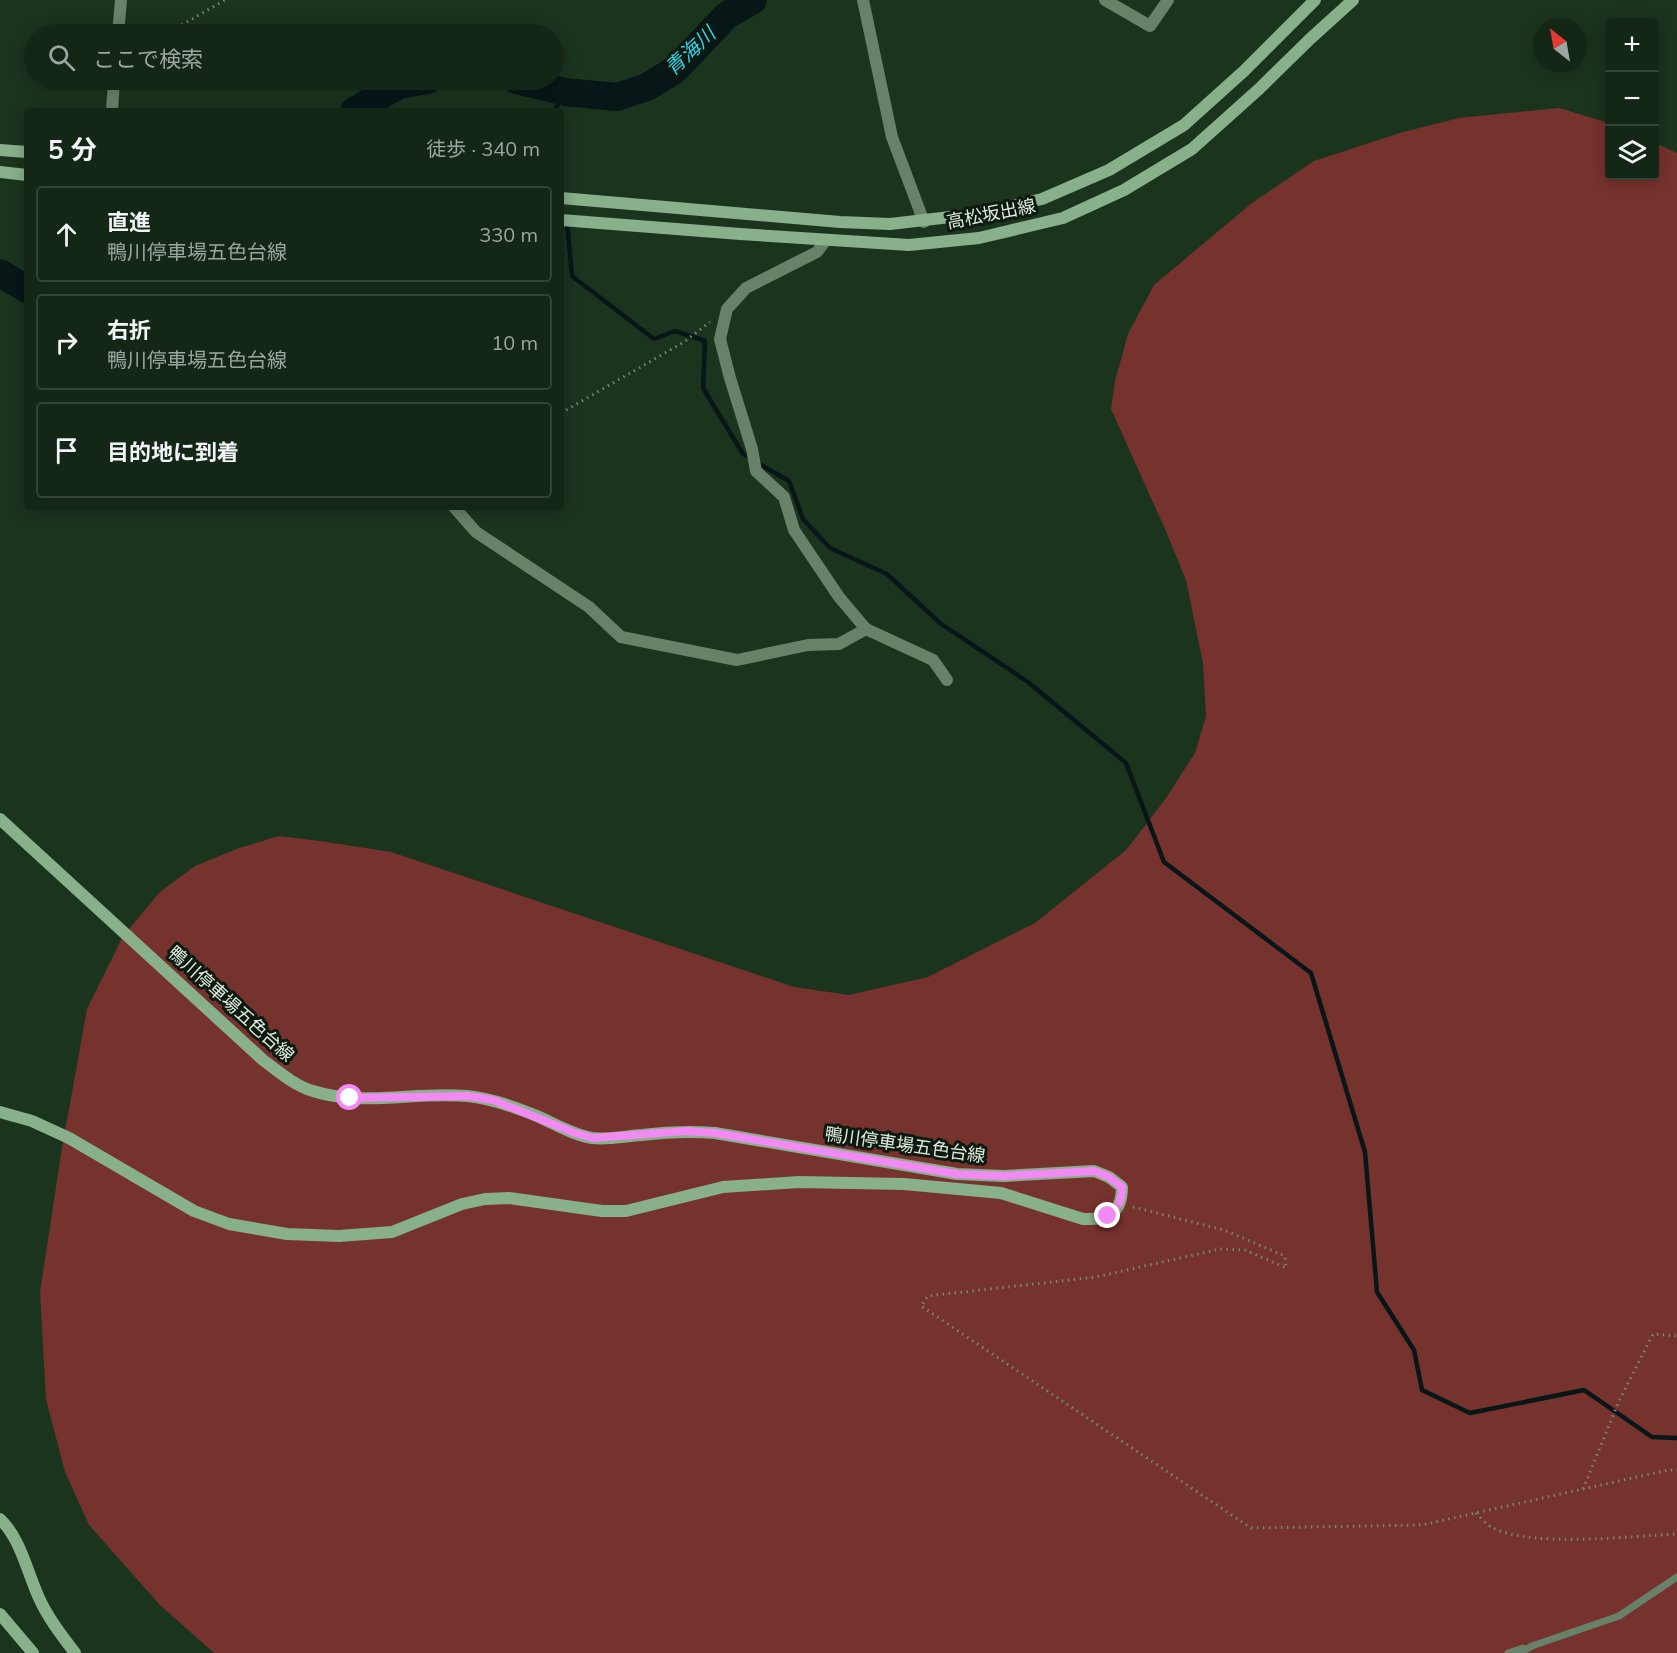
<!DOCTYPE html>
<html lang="ja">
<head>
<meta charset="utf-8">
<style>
	:root { --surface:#142716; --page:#213323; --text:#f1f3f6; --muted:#9da5a1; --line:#334435 }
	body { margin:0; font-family:Mulish,"Noto Sans JP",sans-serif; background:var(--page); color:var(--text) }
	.controls { position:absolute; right:18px; top:18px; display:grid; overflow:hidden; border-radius:6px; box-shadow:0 3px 15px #0003 }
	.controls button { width:54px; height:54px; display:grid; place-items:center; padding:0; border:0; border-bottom:2px solid var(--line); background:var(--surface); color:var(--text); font:30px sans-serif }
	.compass { position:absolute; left:1533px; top:18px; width:54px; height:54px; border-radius:50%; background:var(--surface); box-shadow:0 3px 15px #0003; rotate:329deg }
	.stop { position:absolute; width:18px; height:18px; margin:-14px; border:4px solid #f28af3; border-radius:50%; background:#fff }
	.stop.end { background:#f28af3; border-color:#fff; box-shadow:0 2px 6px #0008 }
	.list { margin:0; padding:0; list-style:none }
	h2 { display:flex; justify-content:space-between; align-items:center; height:78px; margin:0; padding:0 24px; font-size:26px }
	h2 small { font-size:20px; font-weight:400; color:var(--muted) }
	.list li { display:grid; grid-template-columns:39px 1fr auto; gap:18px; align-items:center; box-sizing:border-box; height:96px; margin:0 12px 12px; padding:0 12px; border:2px solid var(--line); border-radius:6px }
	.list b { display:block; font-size:22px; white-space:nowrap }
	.list p { margin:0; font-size:20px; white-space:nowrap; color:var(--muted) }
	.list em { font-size:20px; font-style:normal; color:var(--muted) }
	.icon { flex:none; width:33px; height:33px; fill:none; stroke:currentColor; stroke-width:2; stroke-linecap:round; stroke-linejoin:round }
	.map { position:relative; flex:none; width:1677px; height:1653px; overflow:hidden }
	.search { position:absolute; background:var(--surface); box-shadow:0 3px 15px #0003; left:24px; top:24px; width:540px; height:66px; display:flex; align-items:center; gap:15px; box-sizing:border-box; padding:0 21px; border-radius:33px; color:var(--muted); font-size:22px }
	.panel { position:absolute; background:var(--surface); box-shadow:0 3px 15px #0003; left:24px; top:108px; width:540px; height:402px; border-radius:6px }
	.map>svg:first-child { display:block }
</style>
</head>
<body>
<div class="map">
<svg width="1677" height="1653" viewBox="0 0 1677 1653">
	<rect width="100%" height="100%" fill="#1b341e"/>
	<path fill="#76322d" d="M1559,108L1609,123L1610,176H1654L1655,143L1677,153V1653H214L160,1605L89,1525L65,1472L46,1399L40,1292L62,1148L87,1009L123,936L160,892L195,866L239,848L279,836L320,841L391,852L794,987L849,995L928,977L1035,923L1126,850L1164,801L1195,753L1206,716L1203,663L1186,580L1165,529L1111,409L1115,381L1128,334L1154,285L1252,203L1314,161L1403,132L1459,118Z"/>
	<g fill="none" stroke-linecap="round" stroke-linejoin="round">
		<path stroke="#081618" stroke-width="4.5" d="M554,111L565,92
			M561,211L567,223L572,276L654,339L675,331L705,341L703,388L743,454L751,458
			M758,463L789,481L803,519L830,548L887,574L940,623L1028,682L1126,763L1164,862L1311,973L1365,1152L1377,1292L1414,1350L1422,1390L1470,1413L1584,1390L1652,1437L1677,1438"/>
		<path stroke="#081618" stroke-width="28" d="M516,80L565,92L617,97L647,87L675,70L726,16L753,0
			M354,111L399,85L428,80
			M0,273L27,289"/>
		<path stroke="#738875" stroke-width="3" stroke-dasharray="1.5 4.5" stroke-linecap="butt" d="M166,34L225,0
			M561,413L684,342L710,322
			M1133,1207L1224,1230L1285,1256L1286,1268L1245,1250L1220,1249L1096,1277L928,1296L921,1306L1251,1528L1422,1525L1668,1470H1677
			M1583,1489L1619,1401L1653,1334L1677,1336
			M1476,1513C1481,1518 1487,1525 1493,1528C1535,1548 1630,1536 1677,1534"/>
		<path stroke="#688169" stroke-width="7" d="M1508,1653L1523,1648
			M1520,1653L1532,1646L1619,1616L1677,1577"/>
		<path stroke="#688169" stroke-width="12" d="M863,0L892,137L924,222
			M1105,0L1150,26L1168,0
			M118,34L121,0
			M112,111L114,80
			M826,240L817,252L746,288L727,309L720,339L730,378L752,449L756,471L784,497L794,530L839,597L866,629L933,660L947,680
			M454,507L476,532L589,607L621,637L737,660L808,645L839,644L866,629"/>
		<path stroke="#87b08b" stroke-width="12" d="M0,150L27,152
			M0,172L27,175
			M561,198L840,222L890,224L976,214L1042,199L1109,170L1184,125L1244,71L1315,0
			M561,220L740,234L909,245L979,238L1063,218L1124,190L1192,149L1259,89L1310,39L1353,0
			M0,819L263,1060C279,1072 295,1086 313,1091C363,1107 416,1091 467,1096C491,1098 515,1107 537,1116C555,1124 573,1135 592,1138C608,1140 626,1136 642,1135C667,1132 690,1131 715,1133L957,1174L1004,1176L1094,1171L1109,1177L1122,1187C1122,1214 1108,1220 1083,1219L1001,1193L904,1184L799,1182L723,1187L626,1211H602L509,1198L485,1199L462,1204L392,1232L339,1236L287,1234L229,1224L194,1211L69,1138L32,1121L0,1112
			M0,1519C21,1539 27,1572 39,1598C48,1618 62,1636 75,1653
			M0,1614L33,1653"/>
	</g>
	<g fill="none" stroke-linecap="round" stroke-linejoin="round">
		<path stroke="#f28af3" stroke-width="8" d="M350,1098L468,1096L493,1100L575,1133L593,1138L686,1131L715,1133L957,1174L1004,1176L1094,1171L1109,1177L1122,1187C1122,1201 1118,1207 1108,1216"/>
	</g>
	<g text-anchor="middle" stroke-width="6" stroke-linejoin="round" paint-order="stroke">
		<g font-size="18" fill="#ddecde" stroke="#0e190f">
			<text transform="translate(991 214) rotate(-11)" y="6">高松坂出線</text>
			<text transform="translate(231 1004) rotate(42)" y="6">鴨川停車場五色台線</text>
			<text transform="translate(905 1145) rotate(8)" y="6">鴨川停車場五色台線</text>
		</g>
		<g font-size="20" font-style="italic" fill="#2cd7eb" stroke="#0e190f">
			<text transform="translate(690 51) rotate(-43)" y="7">青海川</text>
		</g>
	</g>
</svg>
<div class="controls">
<button>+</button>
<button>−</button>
<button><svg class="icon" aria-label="layers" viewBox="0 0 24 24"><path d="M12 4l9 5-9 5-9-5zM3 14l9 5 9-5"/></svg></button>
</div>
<svg class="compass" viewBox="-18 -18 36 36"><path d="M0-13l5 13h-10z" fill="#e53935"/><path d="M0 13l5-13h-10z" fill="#9da5a1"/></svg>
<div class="stop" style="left:350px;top:1098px"></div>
<div class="stop end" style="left:1108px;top:1216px"></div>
<div class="search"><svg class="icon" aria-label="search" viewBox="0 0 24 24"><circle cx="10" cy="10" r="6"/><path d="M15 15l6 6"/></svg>ここで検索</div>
<section class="panel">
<h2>5 分<small>徒歩 · 340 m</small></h2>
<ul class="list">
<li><svg class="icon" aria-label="ahead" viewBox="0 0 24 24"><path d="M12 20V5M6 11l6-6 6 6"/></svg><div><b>直進</b><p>鴨川停車場五色台線</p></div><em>330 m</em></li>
<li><svg class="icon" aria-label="right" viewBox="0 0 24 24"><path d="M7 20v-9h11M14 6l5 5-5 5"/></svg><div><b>右折</b><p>鴨川停車場五色台線</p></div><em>10 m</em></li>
<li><svg class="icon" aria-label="arrive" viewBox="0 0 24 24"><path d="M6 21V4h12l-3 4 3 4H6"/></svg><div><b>目的地に到着</b></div></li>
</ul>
</section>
</div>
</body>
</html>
